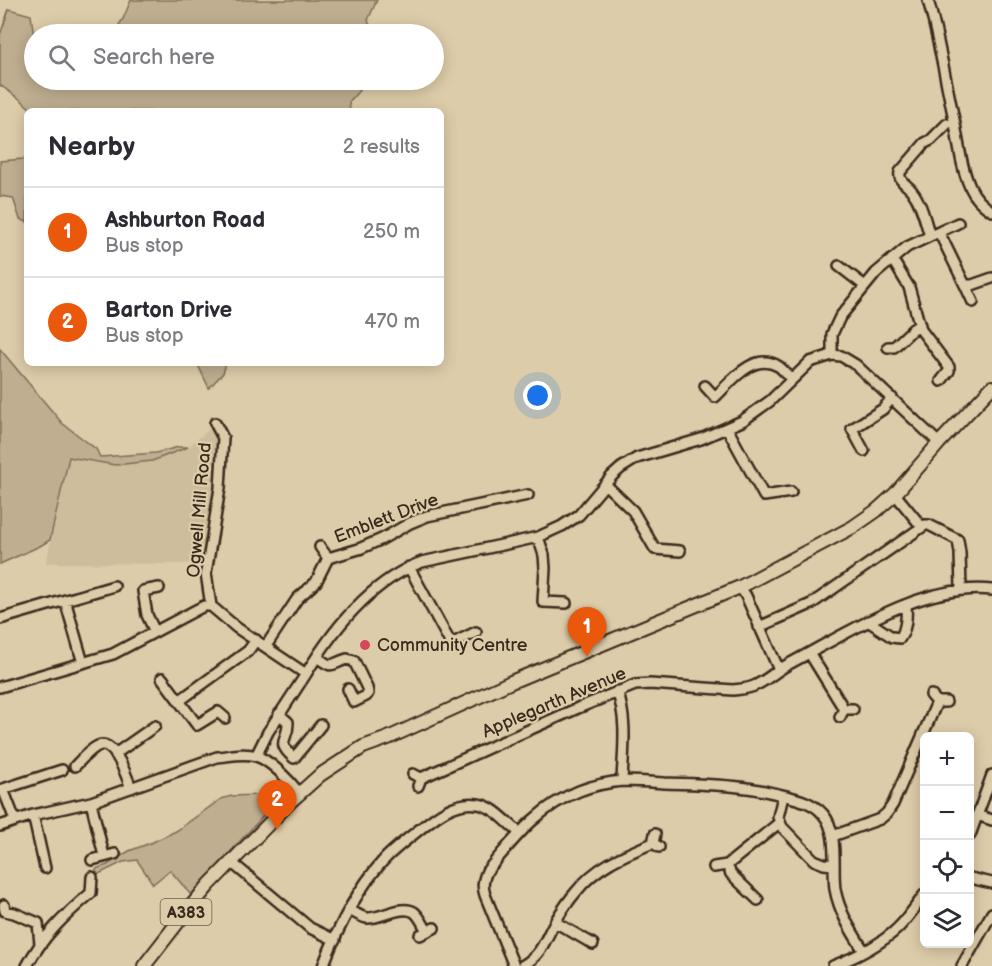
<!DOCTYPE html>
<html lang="en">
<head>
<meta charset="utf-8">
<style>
	:root { --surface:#fff; --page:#f2f2f3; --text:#2b2b33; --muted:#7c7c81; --line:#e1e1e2; --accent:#ea580c }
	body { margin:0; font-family:"Balsamiq Sans",sans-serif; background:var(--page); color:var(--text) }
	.controls { position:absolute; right:18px; bottom:18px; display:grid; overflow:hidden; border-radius:9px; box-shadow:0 3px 15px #0003 }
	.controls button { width:54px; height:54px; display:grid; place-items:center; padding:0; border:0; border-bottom:2px solid var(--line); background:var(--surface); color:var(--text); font:30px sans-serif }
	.you { position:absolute; left:538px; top:396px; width:21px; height:21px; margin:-15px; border:4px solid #fff; border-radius:50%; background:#1a73e8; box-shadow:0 0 0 9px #1a73e833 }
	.badge { display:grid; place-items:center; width:39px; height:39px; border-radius:50%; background:var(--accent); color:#fff; font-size:20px; font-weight:700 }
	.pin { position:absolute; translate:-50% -50px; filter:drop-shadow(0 2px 3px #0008) }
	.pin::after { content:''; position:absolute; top:32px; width:21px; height:18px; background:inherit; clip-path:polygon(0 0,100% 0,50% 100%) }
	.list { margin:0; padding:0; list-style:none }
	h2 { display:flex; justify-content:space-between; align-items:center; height:78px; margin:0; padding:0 24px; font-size:26px }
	h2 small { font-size:20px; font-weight:400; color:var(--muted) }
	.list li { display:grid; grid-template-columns:39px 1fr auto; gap:18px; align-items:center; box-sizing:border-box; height:90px; padding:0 24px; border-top:2px solid var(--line) }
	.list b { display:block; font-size:22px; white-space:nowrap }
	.list p { margin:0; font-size:20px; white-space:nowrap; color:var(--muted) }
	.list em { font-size:20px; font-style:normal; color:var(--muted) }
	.icon { flex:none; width:33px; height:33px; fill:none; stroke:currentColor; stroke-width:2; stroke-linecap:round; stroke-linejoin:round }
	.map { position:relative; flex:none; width:992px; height:966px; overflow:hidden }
	.search { position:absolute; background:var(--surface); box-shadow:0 3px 15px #0003; left:24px; top:24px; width:420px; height:66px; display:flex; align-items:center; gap:15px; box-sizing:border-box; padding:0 21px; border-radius:33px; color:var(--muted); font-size:22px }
	.panel { position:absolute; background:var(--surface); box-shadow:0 3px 15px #0003; left:24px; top:108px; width:420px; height:258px; border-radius:9px }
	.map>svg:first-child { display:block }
</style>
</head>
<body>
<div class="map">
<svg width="992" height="966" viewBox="0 0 992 966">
	<rect width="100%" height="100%" fill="#ddcca9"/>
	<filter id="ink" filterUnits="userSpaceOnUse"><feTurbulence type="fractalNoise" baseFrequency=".0167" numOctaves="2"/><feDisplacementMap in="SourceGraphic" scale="12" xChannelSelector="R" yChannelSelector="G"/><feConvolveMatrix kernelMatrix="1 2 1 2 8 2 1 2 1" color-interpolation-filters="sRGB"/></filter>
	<g filter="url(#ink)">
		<path fill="#cebd9c" d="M212,427L220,439V470L212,491L213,506L203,562L181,564L46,563L69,457L115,465L188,447Z"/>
		<path fill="#bfae90" stroke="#7d6c57" stroke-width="1.5" d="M131,0H377L368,20L372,34H113L123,19Z
			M9,9L31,15L34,37V80H72L75,81L77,80H368L349,102L350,111H33L21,100L0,85V35Z
			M27,153V222L20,219L13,198L0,196V161L24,159Z
			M0,349L62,423L96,449L100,457L156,453L178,447H188L152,461L115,465L69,457L50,540L40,546L0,564Z
			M197,363H226L223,373L209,388Z
			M283,794L191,895L170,870L153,884L137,860L123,862L97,875L96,869L107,865L129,851L153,842L176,831L221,799L232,796Z"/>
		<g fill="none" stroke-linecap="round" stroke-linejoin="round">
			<g stroke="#3b2a1e" stroke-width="14">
				<path id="minor" d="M928,0C939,40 946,83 955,124C959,145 961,167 970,187C975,198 982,205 992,211
					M939,232L965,285H972L992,278
					M930,236C925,221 922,204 912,191C907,184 898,182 900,172L925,143L931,140L947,124
					M892,259L909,287L921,330L949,367V371L941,381
					M839,266L865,286
					M965,285L973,302
					M888,347H894L913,329L920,325
					M832,355V334L840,317L876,273L907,247L958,223
					M705,386L715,397C730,383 753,351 778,366C783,369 787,375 791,379
					M215,423L223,438L220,488L206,573L211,606L237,628L306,674L268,732L256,756
					M727,428L764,496L791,492
					M864,451L852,429L883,409L892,398
					M605,484L633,511L655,549L680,551
					M895,494L922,527
					M538,537L544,555L545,568L543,602L566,603
					M320,547L328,558
					M409,567L451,644L476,632
					M740,587L746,596L779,670
					M65,600L83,663
					M0,619L114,586
					M868,621L892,637L900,638C906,630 907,616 906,606
					M759,627L811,604L925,525H929L958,540L960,553L961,589
					M155,632L147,615L143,591L159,588
					M266,646L297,599L316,582L328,558L359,549L382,539L410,523L427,516L528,495
					M810,654L844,709
					M317,657C334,670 330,664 347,659L354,661L367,688L368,693L366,696L354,702L348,689
					M306,674C333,629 371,581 422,562L516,542L538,537L562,526L579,515L612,476L621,468L637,458L701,439L742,421L770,401L810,362L832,355L841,356L856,365L939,443
					M162,678L197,725L218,712L225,718
					M0,687L113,654L198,609L204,606H211
					M617,691C628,720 623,752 622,781
					M931,695L937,702H946
					M179,701L248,651L256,640
					M279,714L288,722C289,741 274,741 294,758L321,725
					M840,717L844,709H853
					M115,754L155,726
					M75,766C81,760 94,745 102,745C116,745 127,777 131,788
					M413,774L421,778L418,786
					M421,778L578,708L635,685L650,684L733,690C741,689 749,689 756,685C767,680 776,671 787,665C848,633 921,583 992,590
					M3,789L15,820
					M0,790L62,770
					M783,796L778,817L782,827L814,860L824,864L833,865
					M91,802L104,856
					M33,815L45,868
					M977,815L992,820
					M0,826L33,815L91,802L217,757C229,756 244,752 256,756C270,760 290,781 299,793
					M655,834L653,843L659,847
					M970,835L992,775
					M833,836L880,819L887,813L893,804L937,702
					M92,860L115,854
					M231,862L310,928L335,940
					M714,867L727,865
					M970,878L992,883
					M758,900L731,874L727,865L779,823
					M4,905L5,911L14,913L38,923L40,944
					M350,910C355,913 361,917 367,918C380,919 402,904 414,912C419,915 424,926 427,931
					M555,922L593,944
					M420,935L434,928
					M27,966C42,937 66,914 91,893L92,877
					M323,966C337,930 356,891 382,862C393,849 408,839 420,829C436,816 456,800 478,804C494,806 507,823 519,832
					M514,966L485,895C482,886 483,880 487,871C514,839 538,807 579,791C592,786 609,782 623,781C637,781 651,782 664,783C692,784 720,784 747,788C757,789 768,792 778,794C794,798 812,801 823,814C839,832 832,867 835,889C839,912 852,932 864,951
					M522,966C542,955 544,941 555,922C561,912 568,901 576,892C596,866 624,855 653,843
					M833,966C856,957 880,945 898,928C908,918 916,906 924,895
					M962,966L992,913"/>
			</g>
			<g stroke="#3b2a1e" stroke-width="16">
				<path id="major" d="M144,966L182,917L209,885L291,801L320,775L363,747L388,738L511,682L740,587L853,527L876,511L895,494L939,443L992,387"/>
			</g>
			<use href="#minor" stroke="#ddcca9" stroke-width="9"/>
			<use href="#major" stroke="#ddcca9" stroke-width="12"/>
		</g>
	</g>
	<circle fill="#d1495b" stroke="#ddcca9" stroke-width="2" cx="365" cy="645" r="6"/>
	<g text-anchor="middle" stroke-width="4.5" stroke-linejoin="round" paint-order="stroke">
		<rect fill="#ddcca9" stroke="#6c5b48" stroke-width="1.5" x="160.5" y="899" width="51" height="26" rx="4.5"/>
		<g font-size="16" font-weight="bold" fill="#3b2a1e">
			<text x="186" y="918">A383</text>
		</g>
		<g font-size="18" fill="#3b2a1e" stroke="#ddcca9">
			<text transform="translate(199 510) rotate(-85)" y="6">Ogwell Mill Road</text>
			<text transform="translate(386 518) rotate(-21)" y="6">Emblett Drive</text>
			<text transform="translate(554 702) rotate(-23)" y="6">Applegarth Avenue</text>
		</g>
		<g font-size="18" fill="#3b2a1e" stroke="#ddcca9" text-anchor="start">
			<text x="377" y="651">Community Centre</text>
		</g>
	</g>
</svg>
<div class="controls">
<button>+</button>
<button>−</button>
<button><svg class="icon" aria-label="locate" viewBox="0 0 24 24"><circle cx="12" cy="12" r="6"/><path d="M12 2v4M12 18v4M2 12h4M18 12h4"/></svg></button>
<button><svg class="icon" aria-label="layers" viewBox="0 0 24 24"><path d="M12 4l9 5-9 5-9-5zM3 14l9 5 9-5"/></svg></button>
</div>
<div class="you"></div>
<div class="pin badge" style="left:587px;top:657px">1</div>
<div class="pin badge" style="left:277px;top:830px">2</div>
<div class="search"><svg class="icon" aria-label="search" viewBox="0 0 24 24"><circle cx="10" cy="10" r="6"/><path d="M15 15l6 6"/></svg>Search here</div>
<section class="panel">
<h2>Nearby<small>2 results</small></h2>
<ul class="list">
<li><span class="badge">1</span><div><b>Ashburton Road</b><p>Bus stop</p></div><em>250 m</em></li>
<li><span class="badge">2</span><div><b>Barton Drive</b><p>Bus stop</p></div><em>470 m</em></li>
</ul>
</section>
</div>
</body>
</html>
